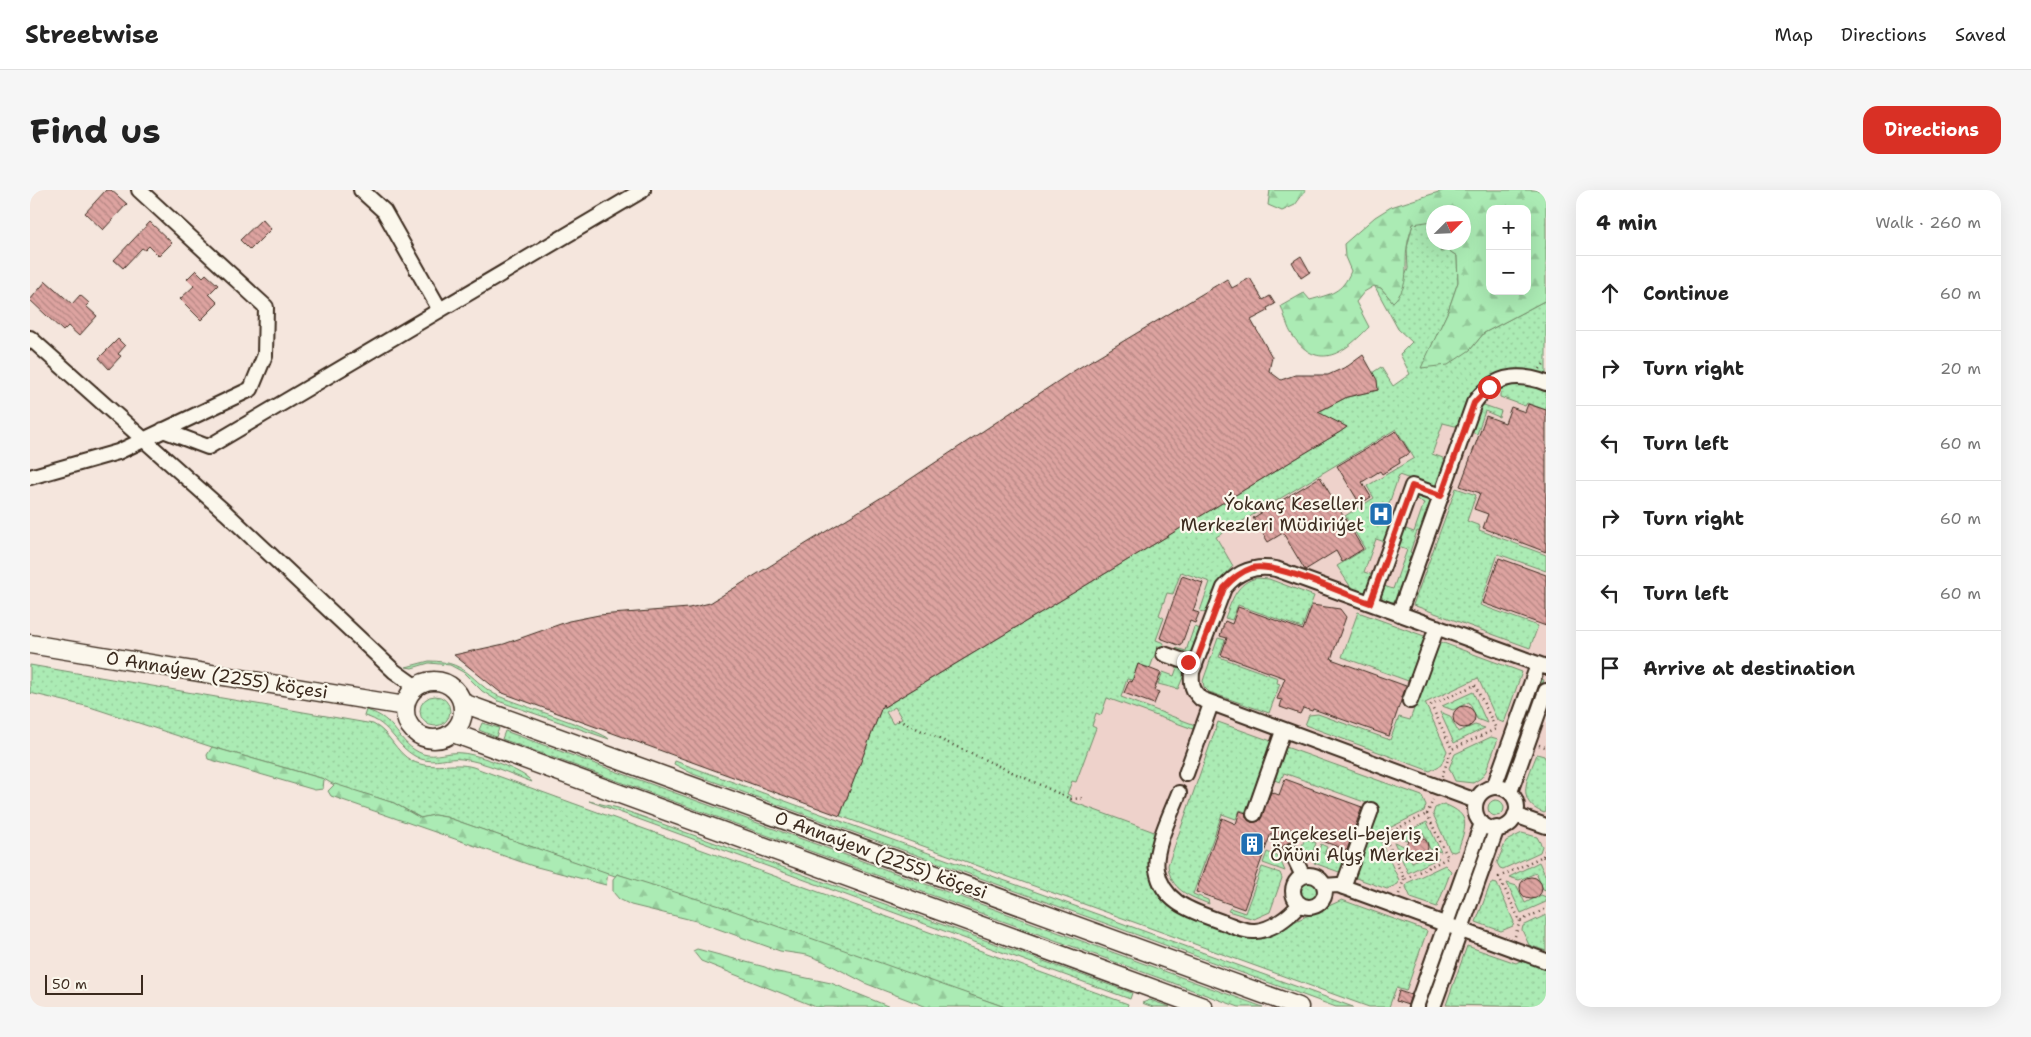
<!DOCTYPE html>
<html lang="en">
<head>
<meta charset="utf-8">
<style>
	:root { --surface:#fff; --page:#f6f6f6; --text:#222; --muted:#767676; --line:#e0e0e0; --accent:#d93025 }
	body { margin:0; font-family:"Shantell Sans",sans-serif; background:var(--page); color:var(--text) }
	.controls { position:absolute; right:15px; top:15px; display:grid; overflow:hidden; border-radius:10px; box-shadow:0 5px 20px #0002 }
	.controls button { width:45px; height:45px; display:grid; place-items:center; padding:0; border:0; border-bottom:1px solid var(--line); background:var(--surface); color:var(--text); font:25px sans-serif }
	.compass { position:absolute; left:1396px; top:15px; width:45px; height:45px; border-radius:50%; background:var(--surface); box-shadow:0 5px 20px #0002; rotate:66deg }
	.scale { position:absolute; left:15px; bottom:12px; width:98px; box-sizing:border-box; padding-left:5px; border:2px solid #3b2a1e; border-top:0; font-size:14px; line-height:18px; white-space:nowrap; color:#3b2a1e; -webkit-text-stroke:4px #fbf7ec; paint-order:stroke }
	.stop { position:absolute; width:15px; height:15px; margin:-11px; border:4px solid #d93025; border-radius:50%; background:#fff }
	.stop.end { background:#d93025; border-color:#fff; box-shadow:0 1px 5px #0008 }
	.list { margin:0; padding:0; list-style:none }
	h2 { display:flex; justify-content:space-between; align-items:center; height:65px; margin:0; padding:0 20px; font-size:21px }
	h2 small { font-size:16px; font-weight:400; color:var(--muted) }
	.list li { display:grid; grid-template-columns:32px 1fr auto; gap:15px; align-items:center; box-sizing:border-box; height:75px; padding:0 20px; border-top:1px solid var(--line) }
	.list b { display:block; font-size:19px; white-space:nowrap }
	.list em { font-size:16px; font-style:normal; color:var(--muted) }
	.icon { flex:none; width:28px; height:28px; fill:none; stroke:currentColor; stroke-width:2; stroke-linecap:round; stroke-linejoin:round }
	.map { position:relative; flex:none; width:1516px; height:817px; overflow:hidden; border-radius:15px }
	header { display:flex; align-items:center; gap:30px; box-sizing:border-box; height:70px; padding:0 25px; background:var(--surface); border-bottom:1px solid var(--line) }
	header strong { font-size:24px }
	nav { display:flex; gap:28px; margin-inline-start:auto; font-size:18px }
	.intro { display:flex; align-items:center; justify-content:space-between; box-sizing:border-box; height:120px; padding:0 30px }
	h1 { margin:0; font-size:35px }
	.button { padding:12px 22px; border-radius:15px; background:var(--accent); color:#fff; font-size:18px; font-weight:700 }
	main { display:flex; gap:30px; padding:0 30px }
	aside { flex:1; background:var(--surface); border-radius:15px; box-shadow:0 5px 20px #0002 }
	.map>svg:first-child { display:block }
</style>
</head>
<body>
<header>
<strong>Streetwise</strong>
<nav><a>Map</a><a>Directions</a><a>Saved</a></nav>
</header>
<div class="intro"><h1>Find us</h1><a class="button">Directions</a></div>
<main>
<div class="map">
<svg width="1516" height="817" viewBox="0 0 1516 817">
	<defs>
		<pattern id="grass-dots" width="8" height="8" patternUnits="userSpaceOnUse" patternTransform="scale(1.25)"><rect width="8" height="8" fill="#abebb4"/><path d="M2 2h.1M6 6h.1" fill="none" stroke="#94ca9a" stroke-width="1.8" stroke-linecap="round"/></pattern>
		<pattern id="forest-firs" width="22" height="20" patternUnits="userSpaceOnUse" patternTransform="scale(1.25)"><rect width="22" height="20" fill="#abebb4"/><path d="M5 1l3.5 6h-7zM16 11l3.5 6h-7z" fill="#94ca9a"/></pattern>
		<pattern id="building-back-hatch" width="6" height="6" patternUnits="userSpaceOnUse" patternTransform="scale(1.25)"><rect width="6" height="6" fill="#dda3a0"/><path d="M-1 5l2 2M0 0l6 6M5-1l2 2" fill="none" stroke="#b48582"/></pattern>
	</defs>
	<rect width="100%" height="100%" fill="#f5e6dd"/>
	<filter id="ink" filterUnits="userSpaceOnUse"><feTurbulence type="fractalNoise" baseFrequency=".02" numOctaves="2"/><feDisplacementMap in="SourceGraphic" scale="10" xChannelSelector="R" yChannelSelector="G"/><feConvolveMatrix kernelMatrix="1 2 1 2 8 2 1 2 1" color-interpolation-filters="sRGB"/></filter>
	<g filter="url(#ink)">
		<path fill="#eed2cb" d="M1516,126V817H1364L821,619L856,523Z"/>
		<path fill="url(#grass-dots)" stroke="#738a69" fill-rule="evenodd" d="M1398,31H1403L1404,52L1413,53L1410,61L1418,60L1427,66L1428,92L1418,121L1392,178L1440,160L1454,143L1516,110V186C1508,183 1499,179 1490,179C1473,178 1449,191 1441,206C1436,215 1433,225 1429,235L1425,236L1413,233L1402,264L1413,268L1415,272L1406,296L1402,297L1369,285L1353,331L1361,334L1355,352L1346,349L1334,382L1343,385L1335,402L1322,399L1307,376L1335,359L1315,326L1344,308L1337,296L1384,268L1366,239L1186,347L1203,376L1188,393L1176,423L1170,421L1180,392L1151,382L1143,404L1137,403L1129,425L1134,428L1126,450L1134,453L1133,457L1128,456L1120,478L1108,474L1102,490L1097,489L1091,507L1165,535L1163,539L1077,508L1071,525L1066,523L1062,536L1066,538L1046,592L1042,591L1037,604L1041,606L1040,611L1127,643C1107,703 1131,716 1182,735C1196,739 1212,748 1226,749L1312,710L1397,741L1376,801L1366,798L1359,817H1339L810,626L851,519L1310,242L1317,237L1307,232L1292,242L1270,232L1317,207L1348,200L1342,183L1351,177L1363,196L1380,184L1370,164L1382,152L1368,139L1344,95L1351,98L1363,112L1378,79L1377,58L1383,33ZM865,517L872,529L863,534L856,522Z
			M1488,192L1516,199V220L1497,213L1495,216L1470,207V199Z
			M1451,214L1471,221L1469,227L1455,221L1447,244L1441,242Z
			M1426,298L1446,305L1437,331L1450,336L1449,340L1516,365V381L1468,364L1450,415L1508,436L1500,458L1383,415Z
			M1386,304L1403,309L1391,342L1387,341L1380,362L1383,364L1367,409L1361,413L1353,410L1351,404L1354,396L1363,399L1377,360L1366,356L1373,338L1384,342L1394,313L1384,308Z
			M1227,388L1239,389L1284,406L1272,438L1208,415L1202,430L1195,428C1202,410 1207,392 1227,388Z
			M1328,422L1397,447L1381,492L1312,467Z
			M1164,437L1171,439L1161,466L1144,461L1146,458L1156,461Z
			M1188,448L1195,450L1189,467L1248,488L1247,493L1250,494L1239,523L1179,502L1174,497L1173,491Z
			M1408,451L1492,482L1474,533L1467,530L1448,488L1395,513L1417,561L1411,575L1400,581L1275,535L1279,525L1288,524L1360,550L1369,527L1380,530Z
			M399,471C443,471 441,497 476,509C491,515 574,542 579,549L468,511L452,501L433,482L420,475L399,473L382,478L376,477Z
			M0,475L343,534C360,542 365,562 382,571C402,581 422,571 443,577L1098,814L1097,817H975L587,684L585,686L416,627L404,625L391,628L364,613L304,595L294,589L182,557L60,517L0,503Z
			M1148,475L1157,478L1148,499L1128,494L1133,482L1144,486Z
			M1510,488L1514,490L1494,545L1490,544Z
			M1443,502L1457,533L1447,529L1439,512L1423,520L1412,516Z
			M390 521a15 15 0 1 1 30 0a15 15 0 1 1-30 0Z
			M336,520C368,528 366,554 393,564C406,568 418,561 432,563C447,564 495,581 502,592C480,584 456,572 432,569C418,567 405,574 391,569C365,559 362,532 334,526Z
			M1410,522L1420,526L1428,542L1445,535L1455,538L1424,553Z
			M1188,532L1244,552L1218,623L1210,620L1206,629L1192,624L1163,704L1178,710L1179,714C1159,706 1140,700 1138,675Z
			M452,533L469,538L466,547L449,540Z
			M475,541L1233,817H1209L472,549Z
			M1461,547L1468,549L1456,581L1451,588L1443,593L1425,591L1419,578L1425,564Z
			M1488,549L1492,550L1478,589L1474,587Z
			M1253,556L1392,606L1396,615L1394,621L1347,644L1369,690L1368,694L1357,699L1323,687L1348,617L1254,583L1250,592L1241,589Z
			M1507,564L1514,566L1516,570V622L1514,623C1483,611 1499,586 1507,564Z
			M645,571L1323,817H1306L663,584L644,574Z
			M559,611L588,618L1102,803L1100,809Z
			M1414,614C1442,625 1436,636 1428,660L1424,662L1420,661L1403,624L1405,618Z
			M1397,632L1411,662L1400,659L1393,642L1376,650L1366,646Z
			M1492,643L1507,647L1512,656L1510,662L1473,679L1470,678L1467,673L1476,651Z
			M1275,648L1286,653L1280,669L1277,667L1272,656Z
			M1364,652L1374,656L1382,672L1398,665L1409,668L1378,683Z
			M1291,654L1297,657L1294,664L1316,672L1312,683L1284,673Z
			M1237,662L1249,667L1255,681L1233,673Z
			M1509,672L1516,687V700L1513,699L1506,683L1489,690L1479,687Z
			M1415,675L1421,681L1407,717L1381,708L1376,697L1377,693Z
			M1232,677L1250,683L1252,688L1240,722L1224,729L1198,721L1200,718L1215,723Z
			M1442,677L1446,678L1427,732L1423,730Z
			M1270 701a9 9 0 1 1 18 0a9 9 0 1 1-18 0Z
			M1463,693L1467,694L1484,732L1483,736L1471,741L1446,732L1460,695Z
			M1477,693L1487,696L1495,713L1511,705L1516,707V712L1491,723Z
			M1516,725V761L1499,755L1492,740L1493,736Z
			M1419,741L1423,742L1399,809L1395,808Z
			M1437,756L1486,773L1494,769L1516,777V817L1416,815Z
			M1120,810L1140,817H1123L1112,813Z"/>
		<path fill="url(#forest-firs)" stroke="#738a69" fill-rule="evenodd" d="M1240,0H1276L1265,15L1252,21L1238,15Z
			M1415,0H1516V110L1454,143L1440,160L1418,175L1391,178L1418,121L1428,92L1427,66L1418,60L1410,62L1413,53L1434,52V22H1404L1403,31L1383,34C1381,41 1378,49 1377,57C1374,76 1381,96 1363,112L1351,98L1344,96L1334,102L1326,112L1339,137C1315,162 1289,183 1263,146C1257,138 1255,126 1251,116L1274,103L1280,110C1301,104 1312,103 1321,81L1315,67L1314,54L1345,27L1361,17ZM1460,19H1497V101H1460Z
			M182,557L294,589L293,599L285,600L178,569L177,565Z
			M305,594L364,613L390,628L404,625L416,627L578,683L576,695L503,676L301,606L298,601Z
			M587,684L690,716L975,817H897L837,794L793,771L777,765L750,761L666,731L601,715L589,709L583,702V689Z
			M667,759L735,777L743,781L801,793L860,817H786L671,771L663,761Z"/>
		<path fill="#abebb4" stroke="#738a69" d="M1458 618a8 8 0 1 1 16 0a8 8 0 1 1-16 0Z"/>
		<path fill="url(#building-back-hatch)" stroke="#3b2a1e" d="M76,0H81L97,14L73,40L55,23Z
			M232,29L241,39L220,60L210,50Z
			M120,32L142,53L129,66L119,56L115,60L112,58L93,78L84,70Z
			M1271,66L1280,82L1271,88L1262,72Z
			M166,80L173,87L176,84L188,95L179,104L188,113L171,130L150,109L164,96L157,89Z
			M1220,88L1233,110L1240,106L1245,114L1237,118L1238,121L1221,130L1242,167L1239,181L1251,190L1265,185H1298L1318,176L1333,165L1347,190L1348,200L1317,207L1288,222L1317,237L1310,242L854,517L853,514L810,626L470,502L424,465L474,454L539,431L569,425L659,418L680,413L873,294L1042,182L1197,89L1202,98Z
			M16,91L42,114L50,105L59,113L56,116L67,126L49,146L38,136L33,141L0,110Z
			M88,149L95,156L88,164L91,166L79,179L69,168Z
			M1498,214L1516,220V362L1453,338L1458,324L1444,319L1450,303L1430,296L1456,226L1475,233L1481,217L1495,222Z
			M1366,241L1380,263L1369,269L1370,273L1352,284L1350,281L1332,292L1341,307L1330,314L1307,276Z
			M1290,287L1333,359L1312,372L1306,361L1275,380L1253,343L1238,352L1223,328Z
			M1469,368L1516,385V436L1453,413Z
			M1152,386L1173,393L1163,421L1169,423L1165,433L1160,431L1151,456L1130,448Z
			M1282,415L1310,419L1316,427L1301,469L1376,496L1359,546L1283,519L1282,521L1273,518L1270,524L1250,517L1252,510L1247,509L1255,488L1191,465L1197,448L1190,446L1195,431L1202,434L1208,417L1273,440Z
			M1108,474L1131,483L1124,500L1129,502L1124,514L1094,503L1099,491L1102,492Z
			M1423 527a11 11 0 1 1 22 0a11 11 0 1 1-22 0Z
			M1255,589L1332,617L1317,660L1259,639L1265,652L1258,653L1249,659L1241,643L1214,719L1166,702L1192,628L1206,634L1210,621L1216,623L1221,632L1229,631L1241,602L1249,605Z
			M1376 657a11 11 0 1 1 22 0a11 11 0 1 1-22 0Z
			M1490 698a11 11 0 1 1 22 0a11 11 0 1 1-22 0Z
			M1369,801L1381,805L1378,815L1366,811Z"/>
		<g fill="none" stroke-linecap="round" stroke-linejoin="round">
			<g stroke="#3b2a1e" stroke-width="18">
				<path id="minor" d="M331,0L354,21L410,120
					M0,148L196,323L364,481L385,496
					M133,240L178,257L613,0
					M0,287L88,262L221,199L235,165L236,117L109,0
					M1340,413L1382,296L1411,306
					M1369,424L1444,213C1463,185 1487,182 1516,193
					M1134,464L1165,475
					M1380,511L1407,437
					M1156,584L1181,514
					M1464,597L1508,475
					M1445 618a21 21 0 1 1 42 0a21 21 0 1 1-42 0Z
					M1480,602L1516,501
					M1149,603C1141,624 1123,659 1127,680C1133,714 1163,721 1192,732C1202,735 1213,742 1225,741C1242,740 1259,727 1270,714
					M1446,611L1171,509C1162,500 1161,495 1162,482L1194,398C1208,381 1224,375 1246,379L1516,477
					M1224,624L1253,541
					M1485,625L1516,636
					M1261,661L1273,686
					M1263 701a16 16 0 1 1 32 0a16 16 0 1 1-32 0Z
					M1294,696L1308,695L1516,771
					M1313,697L1341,620
					M1386,817L1452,633
					M1403,817L1467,638"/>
			</g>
			<g stroke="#3b2a1e" stroke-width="21">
				<path id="major" d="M0,454L375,516
					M375 520a29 29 0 1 1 58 0a29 29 0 1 1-58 0Z
					M433,513L1269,817
					M423,543L1173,817"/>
			</g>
			<path stroke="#3b2a1e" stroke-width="2.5" stroke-dasharray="1 4" stroke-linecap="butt" d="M1510,179L1516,171
				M1445,495L1466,539L1422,559L1401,515Z
				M868,530L1041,609L1055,608
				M1509,555L1515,557
				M1412,586L1422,559
				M1397,624L1418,668L1374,689L1354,645Z
				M1397,624L1403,610
				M1513,666L1516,659
				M1516,672L1513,666L1469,687L1490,731L1516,719
				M1369,704L1374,689
				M1485,746L1490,731"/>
			<use href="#minor" stroke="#fbf7ec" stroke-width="14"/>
			<use href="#major" stroke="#fbf7ec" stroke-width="18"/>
		</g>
	</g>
	<g fill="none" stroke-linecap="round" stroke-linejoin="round" filter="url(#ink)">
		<path stroke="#d93025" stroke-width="6" d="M1158,472L1165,475L1194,398C1202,389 1210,382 1222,378C1246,372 1314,404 1340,413L1382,296L1411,306L1444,213L1459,197"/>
	</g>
	<defs>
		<g id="hospital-square" transform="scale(1.25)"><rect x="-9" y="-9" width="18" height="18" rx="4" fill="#1f6fb2" stroke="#fbf7ec"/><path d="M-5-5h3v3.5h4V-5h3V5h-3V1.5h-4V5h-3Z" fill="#fff"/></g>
		<g id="building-square" transform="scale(1.25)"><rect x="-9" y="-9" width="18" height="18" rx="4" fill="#1f6fb2" stroke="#fbf7ec"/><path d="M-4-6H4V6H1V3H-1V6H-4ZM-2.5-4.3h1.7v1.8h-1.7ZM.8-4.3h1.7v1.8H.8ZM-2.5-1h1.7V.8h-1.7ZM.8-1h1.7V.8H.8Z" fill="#fff"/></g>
	</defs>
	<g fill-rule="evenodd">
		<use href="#hospital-square" x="1351" y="324"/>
		<use href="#building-square" x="1222" y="654"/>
	</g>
	<g text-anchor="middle" stroke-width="4.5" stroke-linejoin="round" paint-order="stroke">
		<g font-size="18" fill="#3b2a1e" stroke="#fbf7ec" text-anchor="end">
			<text x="1334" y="320">Ýokanç Keselleri<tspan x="1334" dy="21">Merkezleri Müdiriýet</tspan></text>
			<text x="1240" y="650" text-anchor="start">Inçekeseli-bejeriş<tspan x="1240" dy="21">Öňüni Alyş Merkezi</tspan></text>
		</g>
		<g font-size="18" fill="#3b2a1e" stroke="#fbf7ec">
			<text transform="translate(187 485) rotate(9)" y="6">O Annaýew (2255) köçesi</text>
			<text transform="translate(851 665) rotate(20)" y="6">O Annaýew (2255) köçesi</text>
		</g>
	</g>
</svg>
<div class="controls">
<button>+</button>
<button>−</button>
</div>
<svg class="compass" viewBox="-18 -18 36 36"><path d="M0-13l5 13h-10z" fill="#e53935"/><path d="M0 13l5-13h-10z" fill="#767676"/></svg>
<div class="scale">50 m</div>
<div class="stop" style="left:1459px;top:197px"></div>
<div class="stop end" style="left:1158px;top:472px"></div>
</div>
<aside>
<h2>4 min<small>Walk · 260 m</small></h2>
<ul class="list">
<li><svg class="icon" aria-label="ahead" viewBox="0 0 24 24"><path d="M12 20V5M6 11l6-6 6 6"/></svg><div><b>Continue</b></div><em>60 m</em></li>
<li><svg class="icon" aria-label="right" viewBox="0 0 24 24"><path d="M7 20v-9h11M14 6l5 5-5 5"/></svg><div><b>Turn right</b></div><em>20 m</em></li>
<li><svg class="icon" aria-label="left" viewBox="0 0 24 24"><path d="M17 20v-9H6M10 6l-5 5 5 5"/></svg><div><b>Turn left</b></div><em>60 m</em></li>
<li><svg class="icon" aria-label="right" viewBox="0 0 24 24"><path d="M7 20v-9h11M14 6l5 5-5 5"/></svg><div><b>Turn right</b></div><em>60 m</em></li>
<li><svg class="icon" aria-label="left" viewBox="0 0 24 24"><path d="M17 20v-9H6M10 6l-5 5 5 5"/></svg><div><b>Turn left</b></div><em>60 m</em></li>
<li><svg class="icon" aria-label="arrive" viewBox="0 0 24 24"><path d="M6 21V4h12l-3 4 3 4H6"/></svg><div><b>Arrive at destination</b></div></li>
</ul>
</aside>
</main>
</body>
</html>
